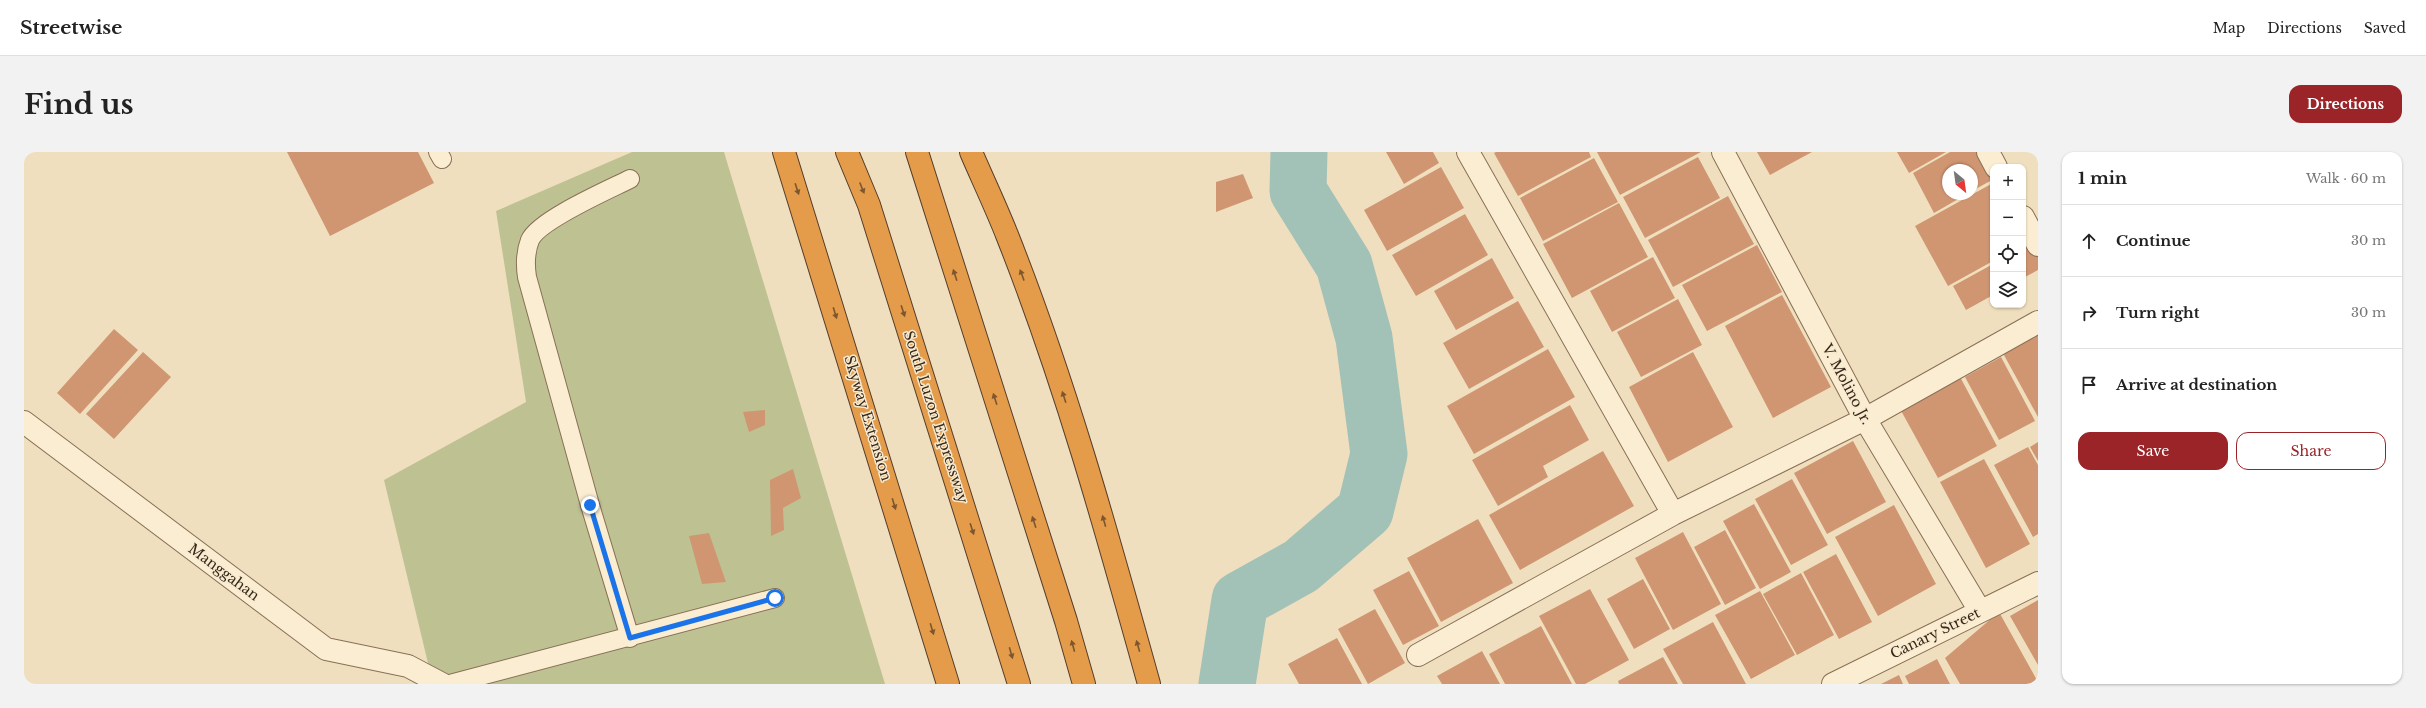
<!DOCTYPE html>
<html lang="en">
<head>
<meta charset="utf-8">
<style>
	:root { --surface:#fff; --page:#f2f2f2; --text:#222; --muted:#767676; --line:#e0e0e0; --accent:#9a2428 }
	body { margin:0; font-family:"Libre Baskerville",serif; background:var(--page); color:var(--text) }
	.controls { position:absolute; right:12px; top:12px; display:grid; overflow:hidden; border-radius:8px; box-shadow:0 1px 3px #0004 }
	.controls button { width:36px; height:36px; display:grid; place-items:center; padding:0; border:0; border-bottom:1px solid var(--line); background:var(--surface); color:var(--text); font:20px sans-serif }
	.compass { position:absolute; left:1918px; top:12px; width:36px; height:36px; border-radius:50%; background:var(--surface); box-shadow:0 1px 3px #0004; rotate:151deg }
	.stop { position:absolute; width:12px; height:12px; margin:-9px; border:3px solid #1a73e8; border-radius:50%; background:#fff }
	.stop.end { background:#1a73e8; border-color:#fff; box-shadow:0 1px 4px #0008 }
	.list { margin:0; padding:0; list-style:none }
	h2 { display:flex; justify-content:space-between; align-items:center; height:52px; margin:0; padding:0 16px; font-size:17px }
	h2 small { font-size:13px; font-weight:400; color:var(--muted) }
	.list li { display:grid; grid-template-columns:26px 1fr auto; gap:12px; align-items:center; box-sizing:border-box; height:72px; padding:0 16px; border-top:1px solid var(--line) }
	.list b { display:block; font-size:15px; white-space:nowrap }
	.list em { font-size:13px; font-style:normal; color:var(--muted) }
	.actions { display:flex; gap:8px; padding:12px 16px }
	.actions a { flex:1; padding:9px 0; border:1px solid var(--accent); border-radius:12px; text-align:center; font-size:14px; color:var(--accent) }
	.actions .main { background:var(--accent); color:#fff }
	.icon { flex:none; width:22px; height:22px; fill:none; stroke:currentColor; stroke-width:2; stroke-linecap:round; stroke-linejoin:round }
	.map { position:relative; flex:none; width:2014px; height:532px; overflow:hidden; border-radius:12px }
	header { display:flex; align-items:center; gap:24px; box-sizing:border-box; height:56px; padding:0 20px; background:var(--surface); border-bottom:1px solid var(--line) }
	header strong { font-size:19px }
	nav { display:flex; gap:22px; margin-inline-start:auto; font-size:14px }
	.intro { display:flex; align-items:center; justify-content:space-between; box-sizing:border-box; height:96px; padding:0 24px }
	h1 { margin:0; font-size:28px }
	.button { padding:10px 18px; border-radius:12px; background:var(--accent); color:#fff; font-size:14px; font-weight:700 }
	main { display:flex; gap:24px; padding:0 24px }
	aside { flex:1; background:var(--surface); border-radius:12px; box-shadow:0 1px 3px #0004 }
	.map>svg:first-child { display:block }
</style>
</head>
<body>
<header>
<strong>Streetwise</strong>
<nav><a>Map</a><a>Directions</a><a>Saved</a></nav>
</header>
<div class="intro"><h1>Find us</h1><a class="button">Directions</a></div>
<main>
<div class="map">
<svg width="2014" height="532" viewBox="0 0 2014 532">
	<rect width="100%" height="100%" fill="#f0dfbe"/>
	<path fill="#bec292" d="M608,0H700L861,532H409L360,328L502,250L472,59Z"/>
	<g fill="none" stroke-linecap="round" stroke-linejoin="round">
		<path stroke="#a2c1b7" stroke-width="57" d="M1203,532L1216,448L1277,414L1341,359L1355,302L1340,186L1320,113L1274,39L1275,0"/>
	</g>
	<path fill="#d09672" d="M263,0H394L410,31L306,84Z
		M1362,0H1409L1415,11L1380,32Z
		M1472,0H1565L1567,5L1494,44L1470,1Z
		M1573,0H1677L1596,43Z
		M1733,0H1788L1746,23Z
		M1873,0H1922L1885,21Z
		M1926,0H1952L1968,28L1948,39V18H1924V42H1943L1910,61L1889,21Z
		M1674,5L1696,46L1621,86L1599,45Z
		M1570,6L1594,50L1519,89L1496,46Z
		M1417,15L1440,56L1363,99L1340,58Z
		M1219,22L1229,46L1192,60V30Z
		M1969,31V109L1924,134L1891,74Z
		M1704,44L1730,92L1649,135L1624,88Z
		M1595,51L1624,105L1548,146L1519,92Z
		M1441,62L1464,103L1392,144L1368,103Z
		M2006,91L2014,105V118L1999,126V95Z
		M1733,93L1758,140L1683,179L1658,133Z
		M1629,105L1651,146L1588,180L1566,139Z
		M1468,106L1490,146L1432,178L1410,139Z
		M1969,112V143L1942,158L1929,134Z
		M1758,143L1807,235L1749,266L1701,174Z
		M1654,147L1678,193L1617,225L1593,180Z
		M1494,149L1520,195L1445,237L1419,191Z
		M2014,173V265L1975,194Z
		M90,177L114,198L56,262L33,241Z
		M1524,197L1551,245L1450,302L1423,254Z
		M119,200L147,225L90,287L62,262Z
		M1669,200L1709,275L1644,310L1605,235Z
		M1977,205L2011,269L1975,288L1941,225Z
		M1935,223L1973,294L1914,326L1875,255Z
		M1546,253L1565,288L1519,314L1524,325L1474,354L1448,308Z
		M741,258V273L725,280L719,260Z
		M1829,289L1862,350L1803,382L1770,321Z
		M2014,290V309L2006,295Z
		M2004,295L2014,313V382L2009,385L1970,313Z
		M1579,299L1610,354L1496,418L1465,363Z
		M1960,307L2006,392L1962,416L1916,330Z
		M769,317L777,346L759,356L760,378L747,384L746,328Z
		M1768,327L1804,393L1767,413L1731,347Z
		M1730,352L1767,420L1736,437L1699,369Z
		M1870,353L1912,432L1854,464L1811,385Z
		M1454,367L1489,431L1417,470L1383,406Z
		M1701,378L1732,436L1701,453L1670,395Z
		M1659,380L1697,452L1649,478L1611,406Z
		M685,381L702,430L678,432L665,384Z
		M1812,402L1848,470L1815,487L1779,420Z
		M1385,419L1415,474L1379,493L1349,438Z
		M1777,421L1810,483L1773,503L1739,442Z
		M1619,427L1646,477L1610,497L1583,447Z
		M1566,437L1605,508L1561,532H1552L1515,464Z
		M1736,439L1771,503L1727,527L1691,463Z
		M2014,448V513L1986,464Z
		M1351,457L1381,511L1344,532L1314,477Z
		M1975,460L2014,530V532H1936L1921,506Z
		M1689,470L1722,532H1659L1639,497Z
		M1517,474L1548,532H1481L1465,502Z
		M1313,486L1338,532H1275L1264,512Z
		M1458,499L1476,532H1418L1413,524Z
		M1639,505L1654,532H1595L1594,529Z
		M1913,507L1926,532H1885L1881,524Z
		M1875,523L1879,532H1857Z"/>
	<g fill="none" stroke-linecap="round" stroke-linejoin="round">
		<g stroke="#897056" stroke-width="20">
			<path id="service" d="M414,0L418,7
				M606,486L566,353L503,125C501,112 501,101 506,88C515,68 584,38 606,27
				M426,532L751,446"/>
		</g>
		<g stroke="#897056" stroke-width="24">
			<path id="minor" d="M1444,0L1649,362
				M1699,0L1841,267L1956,459
				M1964,0L1972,15
				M1999,65L2014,93
				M0,270L302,497L384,514L418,532
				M1394,503L1649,362L1841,267L2014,170
				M1809,532L2014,431"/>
		</g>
		<g stroke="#563e2b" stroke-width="24">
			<path id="motorway" d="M760,0L924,532
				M823,0L845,53L995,532
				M893,0L1042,469L1060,532
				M947,0C959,28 972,55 983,83C1041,229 1083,381 1125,532"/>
		</g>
		<use href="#service" stroke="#faedd2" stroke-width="18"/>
		<use href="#minor" stroke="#faedd2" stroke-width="22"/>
		<use href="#motorway" stroke="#e49b4a" stroke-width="22"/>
	</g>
	<defs><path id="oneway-solid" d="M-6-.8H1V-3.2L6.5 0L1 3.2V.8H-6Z"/></defs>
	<g fill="#7c562e">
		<use href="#oneway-solid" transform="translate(838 36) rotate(68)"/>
		<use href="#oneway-solid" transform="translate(773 37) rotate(72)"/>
		<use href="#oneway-solid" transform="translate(931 123) rotate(-108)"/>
		<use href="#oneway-solid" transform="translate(998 123) rotate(-110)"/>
		<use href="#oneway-solid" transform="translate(879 159) rotate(72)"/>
		<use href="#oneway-solid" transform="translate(811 161) rotate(73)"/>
		<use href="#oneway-solid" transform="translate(1040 245) rotate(-108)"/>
		<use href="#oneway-solid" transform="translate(971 247) rotate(-108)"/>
		<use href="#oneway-solid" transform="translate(870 352) rotate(73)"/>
		<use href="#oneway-solid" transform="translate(1080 369) rotate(-106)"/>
		<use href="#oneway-solid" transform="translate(1010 370) rotate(-108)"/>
		<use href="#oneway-solid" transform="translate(948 377) rotate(72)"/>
		<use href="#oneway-solid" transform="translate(908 477) rotate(73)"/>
		<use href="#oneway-solid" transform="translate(1049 494) rotate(-105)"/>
		<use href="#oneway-solid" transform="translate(1114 494) rotate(-106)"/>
		<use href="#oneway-solid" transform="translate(987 501) rotate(74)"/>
	</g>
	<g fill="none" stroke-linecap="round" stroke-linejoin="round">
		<path stroke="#1a73e8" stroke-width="5" d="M566,353L606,486L751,446"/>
	</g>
	<g text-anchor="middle" stroke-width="3" stroke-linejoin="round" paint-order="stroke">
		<g font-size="14" fill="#37281c" stroke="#f7eace">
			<text transform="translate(1823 232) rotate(62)" y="5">V. Molino Jr.</text>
			<text transform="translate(912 265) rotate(72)" y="5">South Luzon Expressway</text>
			<text transform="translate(844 266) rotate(73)" y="5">Skyway Extension</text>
			<text transform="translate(200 420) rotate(37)" y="5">Manggahan</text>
			<text transform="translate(1911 481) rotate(-26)" y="5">Canary Street</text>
		</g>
	</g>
</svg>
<div class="controls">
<button>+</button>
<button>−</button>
<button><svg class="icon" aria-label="locate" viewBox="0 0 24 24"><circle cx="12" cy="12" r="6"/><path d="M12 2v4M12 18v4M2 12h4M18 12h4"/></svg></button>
<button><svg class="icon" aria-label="layers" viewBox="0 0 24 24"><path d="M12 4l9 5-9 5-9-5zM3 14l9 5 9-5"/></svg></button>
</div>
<svg class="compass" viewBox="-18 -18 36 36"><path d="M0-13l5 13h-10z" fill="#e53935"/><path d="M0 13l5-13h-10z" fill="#767676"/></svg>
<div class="stop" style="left:751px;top:446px"></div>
<div class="stop end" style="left:566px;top:353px"></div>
</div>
<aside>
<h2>1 min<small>Walk · 60 m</small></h2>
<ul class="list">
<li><svg class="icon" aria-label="ahead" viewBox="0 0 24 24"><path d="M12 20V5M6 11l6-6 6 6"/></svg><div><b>Continue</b></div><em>30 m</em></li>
<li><svg class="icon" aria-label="right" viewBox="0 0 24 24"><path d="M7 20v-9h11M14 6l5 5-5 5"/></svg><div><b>Turn right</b></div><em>30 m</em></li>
<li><svg class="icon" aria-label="arrive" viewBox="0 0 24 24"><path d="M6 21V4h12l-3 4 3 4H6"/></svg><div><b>Arrive at destination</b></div></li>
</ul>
<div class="actions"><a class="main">Save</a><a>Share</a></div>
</aside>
</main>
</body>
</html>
